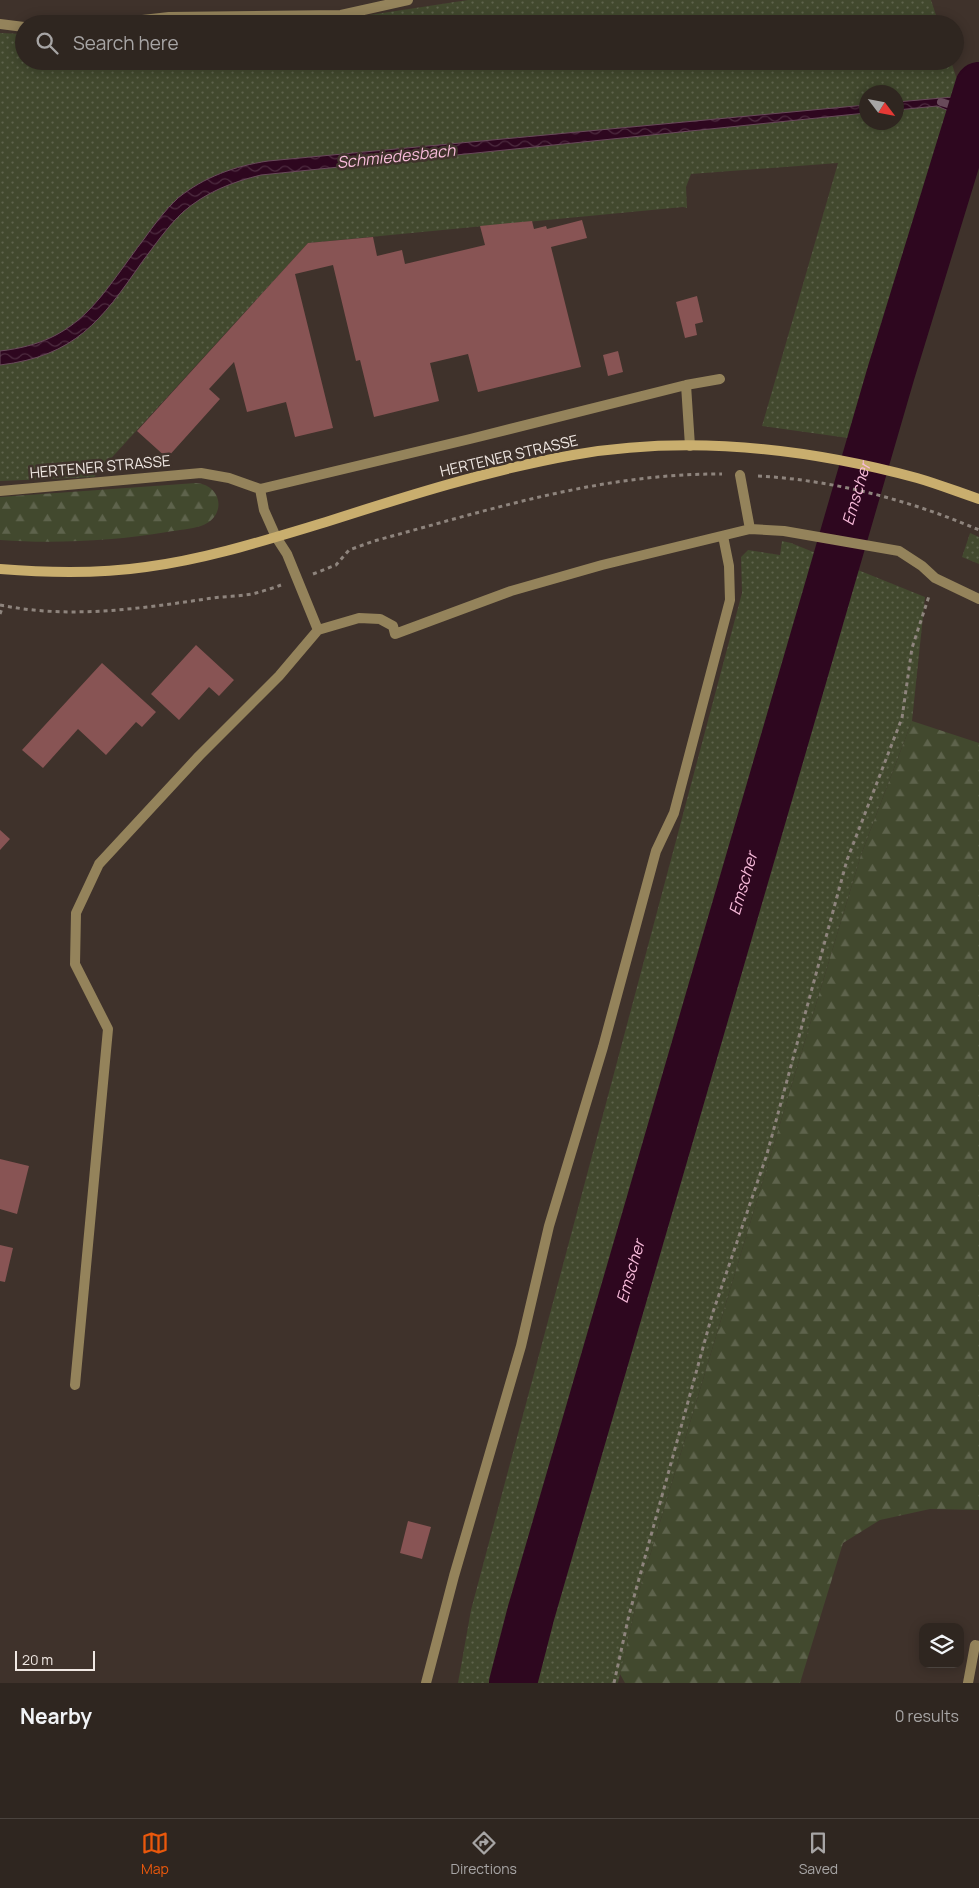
<!DOCTYPE html>
<html lang="en">
<head>
<meta charset="utf-8">
<style>
	:root { --surface:#2f2620; --page:#3b322d; --text:#f1f3f6; --muted:#a7a5a5; --line:#4a433e; --accent:#ea580c }
	body { margin:0; font-family:Manrope,sans-serif; background:var(--page); color:var(--text) }
	.controls { position:absolute; right:15px; bottom:15px; display:grid; overflow:hidden; border-radius:10px; box-shadow:0 2px 12px #0003 }
	.controls button { width:45px; height:45px; display:grid; place-items:center; padding:0; border:0; border-bottom:1px solid var(--line); background:var(--surface); color:var(--text); font:25px sans-serif }
	.compass { position:absolute; left:859px; top:85px; width:45px; height:45px; border-radius:50%; background:var(--surface); box-shadow:0 2px 12px #0003; rotate:122deg }
	.scale { position:absolute; left:15px; bottom:12px; width:80px; box-sizing:border-box; padding-left:5px; border:2px solid #f0e8e3; border-top:0; font-size:14px; line-height:18px; white-space:nowrap; color:#f0e8e3; -webkit-text-stroke:4px #3f322b; paint-order:stroke }
	.list { margin:0; padding:0; list-style:none }
	h2 { display:flex; justify-content:space-between; align-items:center; height:65px; margin:0; padding:0 20px; font-size:21px }
	h2 small { font-size:16px; font-weight:400; color:var(--muted) }
	.icon { flex:none; width:28px; height:28px; fill:none; stroke:currentColor; stroke-width:2; stroke-linecap:round; stroke-linejoin:round }
	.map { position:relative; flex:none; width:979px; height:1683px; overflow:hidden }
	.search { position:absolute; background:var(--surface); box-shadow:0 2px 12px #0003; left:15px; right:15px; top:15px; height:55px; display:flex; align-items:center; gap:12px; box-sizing:border-box; padding:0 18px; border-radius:28px; color:var(--muted); font-size:19px }
	.sheet { height:135px; background:var(--surface) }
	nav { display:flex; justify-content:space-around; align-items:center; box-sizing:border-box; height:70px; border-top:1px solid var(--line); background:var(--surface); font-size:14px; color:var(--muted) }
	nav a { display:grid; justify-items:center; gap:2px }
	nav .on { color:var(--accent) }
	.map>svg:first-child { display:block }
</style>
</head>
<body>
<div class="map">
<svg width="979" height="1683" viewBox="0 0 979 1683">
	<defs>
		<pattern id="grass-dots" width="8" height="8" patternUnits="userSpaceOnUse" patternTransform="scale(1.25)"><rect width="8" height="8" fill="#42492e"/><path d="M2 2h.1M6 6h.1" fill="none" stroke="#5e634c" stroke-width="1.8" stroke-linecap="round"/></pattern>
		<pattern id="forest-firs" width="22" height="20" patternUnits="userSpaceOnUse" patternTransform="scale(1.25)"><rect width="22" height="20" fill="#42492e"/><path d="M5 1l3.5 6h-7zM16 11l3.5 6h-7z" fill="#5e634c"/></pattern>
		<pattern id="water-waves" width="16" height="10" patternUnits="userSpaceOnUse" patternTransform="scale(1.25)"><rect width="16" height="10" fill="#2e071f"/><path d="M0 5q4-4 8 0t8 0" fill="none" stroke="#4d2b3f"/></pattern>
	</defs>
	<rect width="100%" height="100%" fill="#3f322b"/>
	<path fill="url(#grass-dots)" d="M468,0H931L939,24H260L343,19Z
		M0,33L24,34V61H951L958,83L953,97L897,102L896,92H866V105L268,161C236,167 204,176 178,198C168,207 160,221 152,231C125,266 94,316 55,337C38,346 19,349 0,351Z
		M937,106L949,111L848,438L762,426L838,163L691,174L686,187L687,208L683,207L308,243L94,477L0,481V365C75,355 101,321 142,262C155,245 167,227 183,212C206,192 232,182 261,175L866,113V122H896L897,110Z
		M970,533L979,537V564L962,557Z
		M782,541L791,543L925,597L912,721L861,855L639,1592L618,1683H458L471,1610L742,593L741,557L748,550L780,555Z"/>
	<path fill="url(#forest-firs)" d="M196,483C223,485 227,517 201,526C191,529 178,530 167,532C113,541 55,544 0,540V497Z
		M912,721L979,743V1510L930,1509L880,1520L843,1543L800,1683H625L620,1674L639,1592L861,855Z"/>
	<path fill="url(#water-waves)" stroke="#684a5a" d="M953,97L949,111L937,106L897,110V102Z
		M866,105V113L261,175C232,182 206,192 183,212C167,227 155,245 142,262C101,321 75,356 0,365V351C80,342 99,298 144,239C154,225 165,210 178,198C204,177 235,166 268,161Z"/>
	<g fill="none" stroke-linecap="round" stroke-linejoin="round">
		<path stroke="#684a5a" stroke-width="8" d="M941,102L971,111"/>
		<path stroke="#2e071f" stroke-width="48" id="s1" d="M513,1683L531,1613L891,373L979,86"/>
	</g>
	<path fill="#885454" d="M582,220L587,238L551,247L581,367L478,392L468,354L430,363L439,401L374,417L360,360L356,361L333,265L295,274L333,428L295,437L286,402L247,412L234,362L209,389L220,399L167,458L137,431L308,243L373,237L377,256L402,250L405,264L485,245L480,226L532,221L534,229L546,226L547,229Z
		M697,296L703,322L695,324L697,335L685,338L676,302Z
		M618,351L623,372L608,376L603,355Z
		M196,645L234,680L219,696L209,687L179,720L151,694Z
		M102,663L156,712L142,727L136,722L106,755L78,729L43,768L22,750Z
		M0,830L10,839L0,850Z
		M0,1159L29,1166L17,1214L0,1209Z
		M0,1245L13,1248L5,1282L0,1281Z
		M408,1521L431,1527L422,1559L400,1553Z"/>
	<g fill="none" stroke-linecap="round" stroke-linejoin="round">
		<path stroke="#8e847d" stroke-width="3" stroke-dasharray="4 4" stroke-linecap="butt" d="M758,476C833,480 910,500 979,530
			M313,574L336,565L349,550L374,541C489,510 602,473 722,474
			M0,605C69,619 137,609 206,599C222,596 240,597 256,593C264,591 273,588 281,585
			M0,614L3,606
			M614,1683L629,1615L712,1315L767,1154L847,860L902,718L912,648L929,596"/>
		<path stroke="#94835b" stroke-width="10" d="M0,24L24,27
			M107,24L169,17L341,15L408,0
			M686,385L690,446
			M740,475L750,529
			M260,489L470,439L686,385L720,379
			M0,491L201,473L229,478L260,489L264,510L276,537L287,554L318,630
			M75,1385L108,1029L75,964L76,913L99,864L199,756L279,676L318,630L359,618L380,619L393,626L395,634L511,591L602,565L750,529L784,531L899,551L922,566L935,578L979,599
			M426,1683L454,1576L521,1346L549,1226L603,1047L656,851L674,813L730,600L729,566L723,536
			M968,1683L975,1645L979,1646"/>
		<path stroke="#c9ae6e" stroke-width="10" d="M0,569C48,573 98,574 146,567C207,559 266,540 326,522C407,496 489,470 573,455C688,435 806,448 917,478C938,484 958,492 979,499"/>
	</g>
	<g text-anchor="middle" stroke-width="5" stroke-linejoin="round" paint-order="stroke">
		<g font-size="15" fill="#f0e8e3" stroke="#3f322b">
			<text transform="translate(509 456) rotate(-13)" y="5">HERTENER STRASSE</text>
			<text transform="translate(100 467) rotate(-5)" y="5">HERTENER STRASSE</text>
		</g>
		<g font-size="16" font-style="italic" fill="#f8bbda" stroke="#3f322b">
			<text transform="translate(396 156) rotate(-6)" y="6">Schmiedesbach</text>
			<text dy="6" stroke="none"><textPath href="#s1" startOffset="1238">Emscher</textPath></text>
			<text dy="6" stroke="none"><textPath href="#s1" startOffset="832">Emscher</textPath></text>
			<text dy="6" stroke="none"><textPath href="#s1" startOffset="428">Emscher</textPath></text>
		</g>
	</g>
</svg>
<div class="controls">
<button><svg class="icon" aria-label="layers" viewBox="0 0 24 24"><path d="M12 4l9 5-9 5-9-5zM3 14l9 5 9-5"/></svg></button>
</div>
<svg class="compass" viewBox="-18 -18 36 36"><path d="M0-13l5 13h-10z" fill="#e53935"/><path d="M0 13l5-13h-10z" fill="#a7a5a5"/></svg>
<div class="scale">20 m</div>
<div class="search"><svg class="icon" aria-label="search" viewBox="0 0 24 24"><circle cx="10" cy="10" r="6"/><path d="M15 15l6 6"/></svg>Search here</div>
</div>
<section class="sheet">
<h2>Nearby<small>0 results</small></h2>
<ul class="list">
</ul>
</section>
<nav>
<a class="on"><svg class="icon" aria-label="map" viewBox="0 0 24 24"><path d="M3 6l6-2 6 2 6-2v14l-6 2-6-2-6 2zM9 4v14M15 6v14"/></svg>Map</a>
<a><svg class="icon" aria-label="directions" viewBox="0 0 24 24"><path d="M12 3l9 9-9 9-9-9zM9 14v-3h6M13 9l2 2-2 2"/></svg>Directions</a>
<a><svg class="icon" aria-label="saved" viewBox="0 0 24 24"><path d="M7 4h10v16l-5-4-5 4z"/></svg>Saved</a>
</nav>
</body>
</html>
